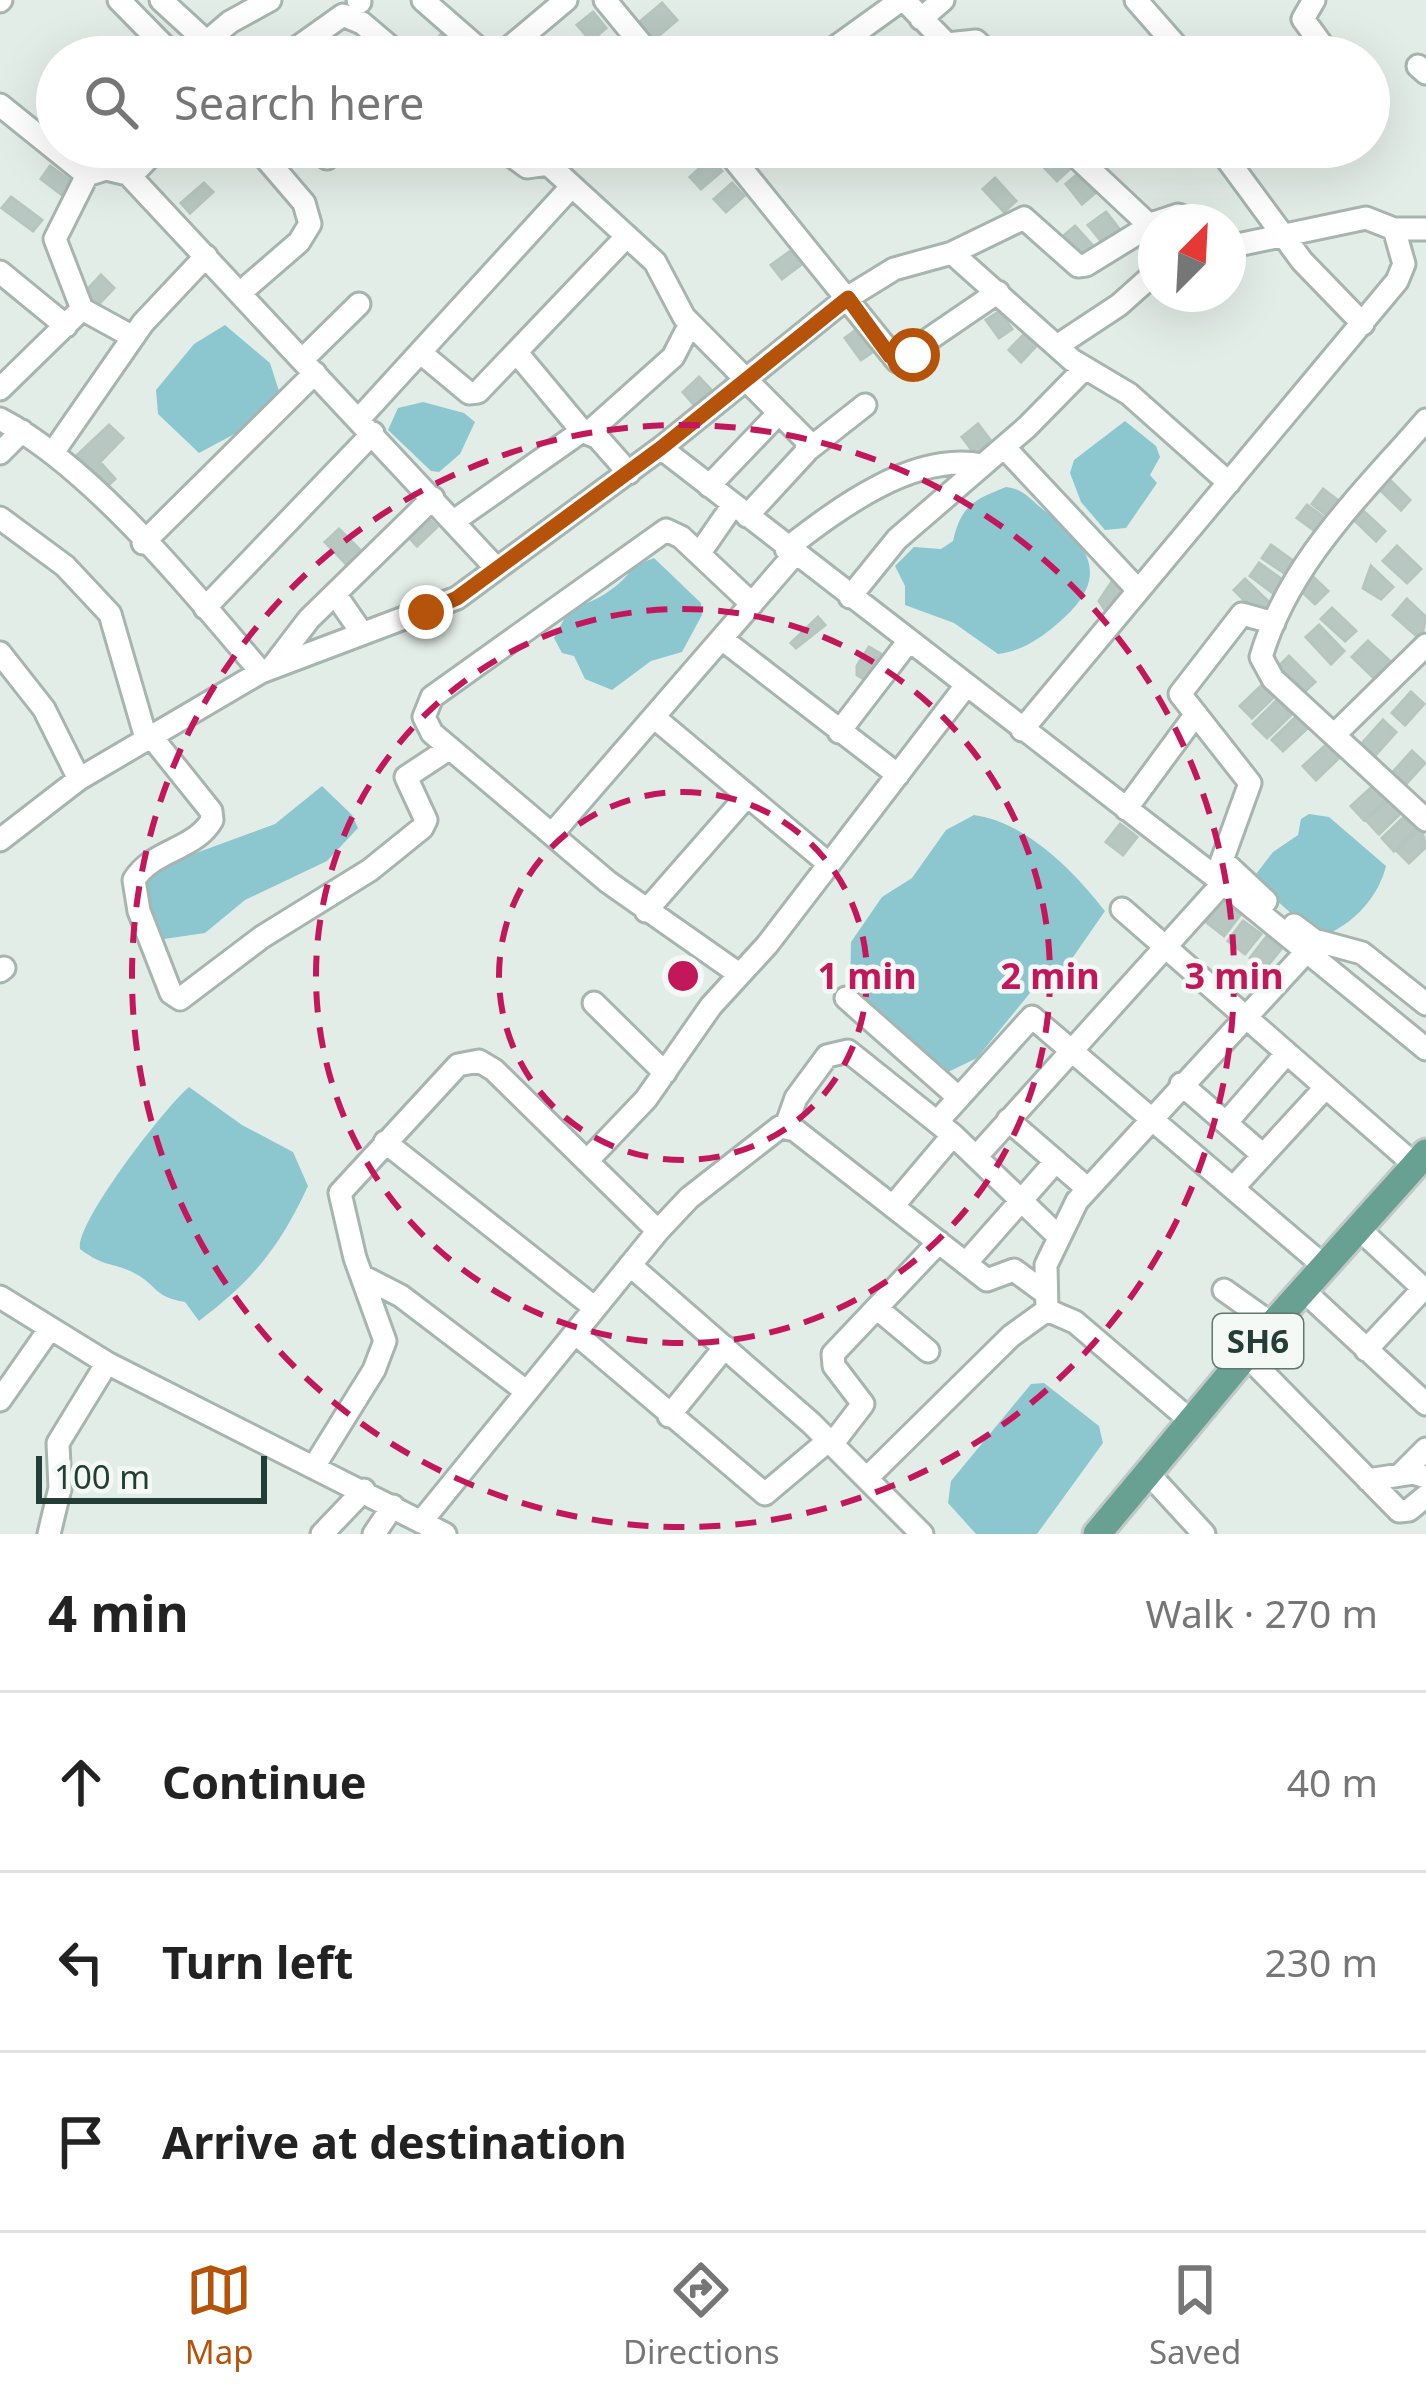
<!DOCTYPE html>
<html lang="en">
<head>
<meta charset="utf-8">
<style>
	:root { --surface:#fff; --page:#f6f6f6; --text:#222; --muted:#767676; --line:#e0e0e0; --accent:#b45309 }
	body { margin:0; font-family:"Noto Sans",sans-serif; background:var(--page); color:var(--text) }
	.compass { position:absolute; left:1138px; top:204px; width:108px; height:108px; border-radius:50%; background:var(--surface); box-shadow:0 12px 48px #0002; rotate:24deg }
	.scale { position:absolute; left:36px; bottom:30px; width:231px; box-sizing:border-box; padding-left:12px; border:6px solid #233e36; border-top:0; font-size:33px; line-height:42px; white-space:nowrap; color:#233e36; -webkit-text-stroke:9px #f4f9f6; paint-order:stroke }
	.stop { position:absolute; width:36px; height:36px; margin:-27px; border:9px solid #b45309; border-radius:50%; background:#fff }
	.stop.end { background:#b45309; border-color:#fff; box-shadow:0 3px 12px #0008 }
	.list { margin:0; padding:0; list-style:none }
	h2 { display:flex; justify-content:space-between; align-items:center; height:156px; margin:0; padding:0 48px; font-size:51px }
	h2 small { font-size:39px; font-weight:400; color:var(--muted) }
	.list li { display:grid; grid-template-columns:78px 1fr auto; gap:36px; align-items:center; box-sizing:border-box; height:180px; padding:0 48px; border-top:3px solid var(--line) }
	.list b { display:block; font-size:45px; white-space:nowrap }
	.list em { font-size:39px; font-style:normal; color:var(--muted) }
	.icon { flex:none; width:66px; height:66px; fill:none; stroke:currentColor; stroke-width:2; stroke-linecap:round; stroke-linejoin:round }
	.map { position:relative; flex:none; width:1426px; height:1534px; overflow:hidden }
	.search { position:absolute; background:var(--surface); box-shadow:0 12px 48px #0002; left:36px; right:36px; top:36px; height:132px; display:flex; align-items:center; gap:30px; box-sizing:border-box; padding:0 42px; border-radius:66px; color:var(--muted); font-size:45px }
	.sheet { height:696px; background:var(--surface) }
	nav { display:flex; justify-content:space-around; align-items:center; box-sizing:border-box; height:168px; border-top:3px solid var(--line); background:var(--surface); font-size:33px; color:var(--muted) }
	nav a { display:grid; justify-items:center; gap:6px }
	nav .on { color:var(--accent) }
	.map>svg:first-child { display:block }
</style>
</head>
<body>
<div class="map">
<svg width="1426" height="1534" viewBox="0 0 1426 1534">
	<rect width="100%" height="100%" fill="#e3ede8"/>
	<path fill="#8cc7d0" d="M225,325L270,363L279,391L242,430L199,453L158,414L156,390L194,344Z
		M423,402L464,413L475,422L460,454L439,472L431,471L388,430L398,408Z
		M1125,421L1156,446L1160,457L1150,475L1157,483L1126,528L1105,530L1081,502L1070,473L1074,460Z
		M1006,487C1025,489 1030,500 1045,511C1094,548 1110,580 1057,624C1040,639 1021,651 998,654L954,623L905,605V586L895,566L914,547L941,549L953,541C961,506 973,500 1006,487Z
		M654,558L701,603L702,615L682,652L651,661L612,690L585,679L574,656L562,653L554,638L570,608C593,604 623,586 633,566Z
		M322,786L352,815L358,828L327,861L245,900L205,933L164,939L140,889L155,868L275,824Z
		M1309,814L1329,817L1386,866C1379,895 1357,920 1330,933L1303,924L1257,883L1256,874L1273,852L1298,835L1301,819Z
		M974,815C1026,822 1074,871 1105,911L1071,960L1030,993L977,1058L944,1074L850,993L851,942L882,897L912,878L946,830Z
		M189,1087L242,1125L293,1152L308,1186C279,1248 254,1279 199,1321L185,1302C153,1297 158,1285 134,1273C113,1262 105,1268 80,1249C75,1223 166,1106 189,1087Z
		M1044,1383L1099,1426L1103,1443L1037,1534H976L948,1503L951,1481L1031,1384Z"/>
	<path fill="#b8c7c1" stroke="#b5c6bf" stroke-width="3" d="M662,3L677,20L650,43L635,26Z
		M593,12L606,28L591,41L577,25Z
		M443,32L456,45L445,57H434L427,50Z
		M1055,147L1073,166L1057,181L1038,161Z
		M711,158L722,171L701,189L690,177Z
		M50,166L72,182L62,195L41,179Z
		M1079,173L1095,193L1082,204L1066,184Z
		M995,178L1016,201L1004,212L983,189Z
		M204,183L213,192L190,213L181,203Z
		M732,183L744,196L726,212L714,199Z
		M11,197L42,220L33,231L2,208Z
		M1106,212L1123,234L1106,247L1088,225Z
		M1075,226L1096,249L1081,262L1060,239Z
		M792,250L802,264L782,279L771,265Z
		M101,275L114,288L96,307L83,294Z
		M1000,311L1012,329L999,338L986,320Z
		M857,329L874,351L861,360L845,338Z
		M1028,330L1040,342L1021,362L1009,350Z
		M699,377L713,392L696,407L683,392Z
		M978,424L991,441L975,454L962,437Z
		M109,425L123,438L100,462L115,479L102,491L73,459Z
		M1385,475L1410,500L1401,510L1375,485Z
		M1323,489L1344,505L1333,520L1312,504Z
		M1307,505L1329,521L1319,534L1297,518Z
		M1357,505L1385,531L1376,541L1348,514Z
		M426,516L437,527L417,546L406,534Z
		M339,529L365,555L351,569L325,542Z
		M1271,545L1299,565L1290,577L1262,558Z
		M1397,546L1421,569L1407,583L1383,561Z
		M1259,563L1287,583L1277,596L1250,576Z
		M1371,566L1393,587L1381,599L1363,588Z
		M1307,571L1328,591L1315,604L1294,584Z
		M1245,579L1271,604L1259,615L1234,590Z
		M1113,580L1124,587L1107,613L1099,601Z
		M1407,599L1426,617L1421,640L1393,615Z
		M1332,608L1356,631L1345,641L1321,619Z
		M818,617L825,625L796,648L791,643Z
		M1319,625L1344,651L1331,664L1306,637Z
		M1368,641L1391,662L1375,679L1352,657Z
		M869,647L886,657L867,681L857,675V666Z
		M1289,656L1315,682L1300,696L1275,670Z
		M1265,682L1277,694L1252,718L1240,706Z
		M1411,692L1424,704L1405,725L1392,713Z
		M1277,700L1291,715L1267,738L1253,724Z
		M1301,712L1312,724L1283,751L1272,740Z
		M1383,720L1396,732L1371,760L1358,748Z
		M1328,743L1341,756L1316,780L1303,766Z
		M1412,751L1425,763L1405,785L1392,773Z
		M1375,784L1388,797L1364,820L1351,806Z
		M1390,798L1403,811L1379,834L1366,820Z
		M1407,814L1419,826L1394,851L1382,838Z
		M1120,824L1137,837L1123,855L1106,842Z
		M1421,828L1426,847L1409,863L1397,851Z
		M1219,896L1241,914L1224,936L1201,918Z
		M1243,921L1261,934L1245,954L1228,941Z
		M1267,936L1282,948L1264,970L1250,958Z"/>
	<g fill="none" stroke-linecap="round" stroke-linejoin="round">
		<g stroke="#a6b5af" stroke-width="27">
			<path id="minor" d="M119,0L175,57
				M161,0L223,57
				M358,0L360,2
				M423,0L487,56
				M605,0L652,57
				M904,0L947,44L976,41L992,57
				M1136,0L1186,57
				M1314,0L1303,19L1322,45L1316,57
				M0,1L1,0
				M921,19L943,0
				M189,57L230,22L270,0
				M284,57L343,15L362,23L402,57
				M487,57L504,52L566,0
				M822,57L901,0
				M1418,66L1426,73
				M0,105L87,175
				M319,147L327,158
				M500,147L527,167L548,164L655,262L684,317L807,441L806,452L747,516
				M724,147L897,361L998,292
				M1066,147L1149,225
				M1224,147V155L1302,261L1363,324
				M129,175L496,568
				M1157,222L1178,215L1197,222
				M1228,247L1366,218L1394,229H1426
				M952,253L1072,360L1129,394L1229,483
				M0,272L66,326
				M240,293L299,242L310,224L304,203L256,147
				M82,309L133,337
				M1057,346L1119,305L1156,272
				M421,353L469,393L478,392L627,236
				M517,353L582,431
				M303,359L359,304
				M0,389L82,309L55,239L87,175L106,169L132,175L159,147
				M0,419C91,466 194,593 261,672
				M359,419L572,186
				M1426,420C1363,493 1289,562 1261,657L1273,679L1426,820
				M589,432L673,357L690,324
				M1004,447L1137,589
				M661,448L1223,883L1426,1049
				M809,449L865,405
				M54,451L143,323L206,256
				M0,453L22,431
				M709,486L776,416
				M0,518L65,566L110,614L146,738
				M454,521L582,431L598,438L629,473
				M143,543L315,373
				M786,549C839,508 913,452 982,465
				M699,554L733,505
				M335,594L362,633
				M850,597L897,539L1027,427L1085,368
				M205,608L373,433
				M722,639L898,775
				M0,653L44,709L79,779
				M273,666L309,619L433,498
				M655,718L829,864
				M1022,730L1397,281L1404,264L1394,229
				M839,732L908,642
				M150,735L211,811L212,820C195,850 152,850 134,880L139,911L171,993L180,999L262,937L370,870L422,828L426,820L406,777L450,748
				M1334,735L1426,645
				M1126,809L1196,714
				M552,834L794,555
				M0,840L79,779L261,672L457,598L661,448L847,298L894,269L952,253L1024,218L1078,266L1086,265L1156,222
				M1223,861L1266,901
				M1216,877L1250,783L1180,694L1242,614L1274,623
				M1122,909L1415,1165
				M646,911L746,797
				M1294,925L1314,940L1362,953L1426,1004
				M0,971L4,968
				M739,974L608,882L432,733L424,717L432,697L666,530L681,537L752,604
				M846,998L958,1097
				M594,1003L665,1073
				M1181,1084L1263,1155
				M1008,1120L1088,1189
				M937,1122L1032,1017L1324,1266
				M1226,1123L1286,1054
				M786,1126L796,1098L827,1056L848,1051L953,1135L1058,1236
				M385,1142L595,1308
				M976,1157L1223,883
				M587,1161L646,1099L711,1006L767,945L965,687
				M1234,1187L1325,1088
				M893,1206L953,1135
				M1358,1228L1426,1291
				M966,1263L1056,1161
				M630,1265L811,1423L922,1534
				M362,1276L401,1296L527,1392
				M1224,1290L1272,1324
				M1303,1290L1426,1404
				M0,1297L107,1363L445,1534
				M879,1310L928,1351
				M1047,1310L1046,1265L1077,1201L1307,951
				M575,1333L765,1494L829,1440
				M1366,1350L1423,1289
				M1246,1355L1399,1511L1409,1510L1426,1496
				M0,1400L49,1330
				M669,1416L725,1347
				M833,1443L863,1404L834,1366L833,1354L939,1242
				M315,1465L374,1370L385,1341L355,1258L340,1193L458,1065L479,1061L494,1070L658,1231
				M1148,1473L1204,1534
				M1401,1474L1426,1449
				M867,1478L1011,1336L1047,1310L1075,1322L1191,1421
				M1368,1480L1413,1473L1426,1477
				M421,1522L658,1231L689,1198L780,1127L795,1130L987,1280L1014,1270L1044,1292
				M49,1534L60,1488L58,1443L107,1363
				M322,1534L364,1490
				M374,1534L393,1506"/>
		</g>
		<g stroke="#c1c9c7" stroke-width="33">
			<path id="major" d="M1097,1534L1263,1335L1426,1153"/>
		</g>
		<use href="#minor" stroke="#fff" stroke-width="21"/>
		<use href="#major" stroke="#68a192" stroke-width="27"/>
	</g>
	<g fill="none" stroke-linecap="round" stroke-linejoin="round">
		<path stroke="#b45309" stroke-width="15" d="M426,612L457,598L661,448L848,298L890,356L903,362L913,355"/>
	</g>
	<g fill="none" stroke="#c2185b" stroke-width="6" stroke-dasharray="21 15">
		<circle cx="683" cy="976" r="184"/>
		<circle cx="683" cy="976" r="367"/>
		<circle cx="683" cy="976" r="551"/>
	</g>
	<g text-anchor="middle" stroke-width="9" stroke-linejoin="round" paint-order="stroke">
		<rect fill="#f4f9f6" stroke="#627670" stroke-width="3" x="1213" y="1314" width="90" height="54" rx="9"/>
		<g font-size="33" font-weight="bold" fill="#233e36">
			<text x="1258" y="1353">SH6</text>
		</g>
	</g>
	<circle cx="683" cy="976" r="18" fill="#c2185b" stroke="#f4f9f6" stroke-width="6"/>
	<g font-size="36" text-anchor="middle" font-weight="bold" fill="#c2185b" stroke="#f4f9f6" stroke-width="9" stroke-linejoin="round" paint-order="stroke">
		<text x="867" y="989">1 min</text>
		<text x="1050" y="989">2 min</text>
		<text x="1234" y="989">3 min</text>
	</g>
</svg>
<svg class="compass" viewBox="-18 -18 36 36"><path d="M0-13l5 13h-10z" fill="#e53935"/><path d="M0 13l5-13h-10z" fill="#767676"/></svg>
<div class="scale">100 m</div>
<div class="stop" style="left:913px;top:355px"></div>
<div class="stop end" style="left:426px;top:612px"></div>
<div class="search"><svg class="icon" aria-label="search" viewBox="0 0 24 24"><circle cx="10" cy="10" r="6"/><path d="M15 15l6 6"/></svg>Search here</div>
</div>
<section class="sheet">
<h2>4 min<small>Walk · 270 m</small></h2>
<ul class="list">
<li><svg class="icon" aria-label="ahead" viewBox="0 0 24 24"><path d="M12 20V5M6 11l6-6 6 6"/></svg><div><b>Continue</b></div><em>40 m</em></li>
<li><svg class="icon" aria-label="left" viewBox="0 0 24 24"><path d="M17 20v-9H6M10 6l-5 5 5 5"/></svg><div><b>Turn left</b></div><em>230 m</em></li>
<li><svg class="icon" aria-label="arrive" viewBox="0 0 24 24"><path d="M6 21V4h12l-3 4 3 4H6"/></svg><div><b>Arrive at destination</b></div></li>
</ul>
</section>
<nav>
<a class="on"><svg class="icon" aria-label="map" viewBox="0 0 24 24"><path d="M3 6l6-2 6 2 6-2v14l-6 2-6-2-6 2zM9 4v14M15 6v14"/></svg>Map</a>
<a><svg class="icon" aria-label="directions" viewBox="0 0 24 24"><path d="M12 3l9 9-9 9-9-9zM9 14v-3h6M13 9l2 2-2 2"/></svg>Directions</a>
<a><svg class="icon" aria-label="saved" viewBox="0 0 24 24"><path d="M7 4h10v16l-5-4-5 4z"/></svg>Saved</a>
</nav>
</body>
</html>
